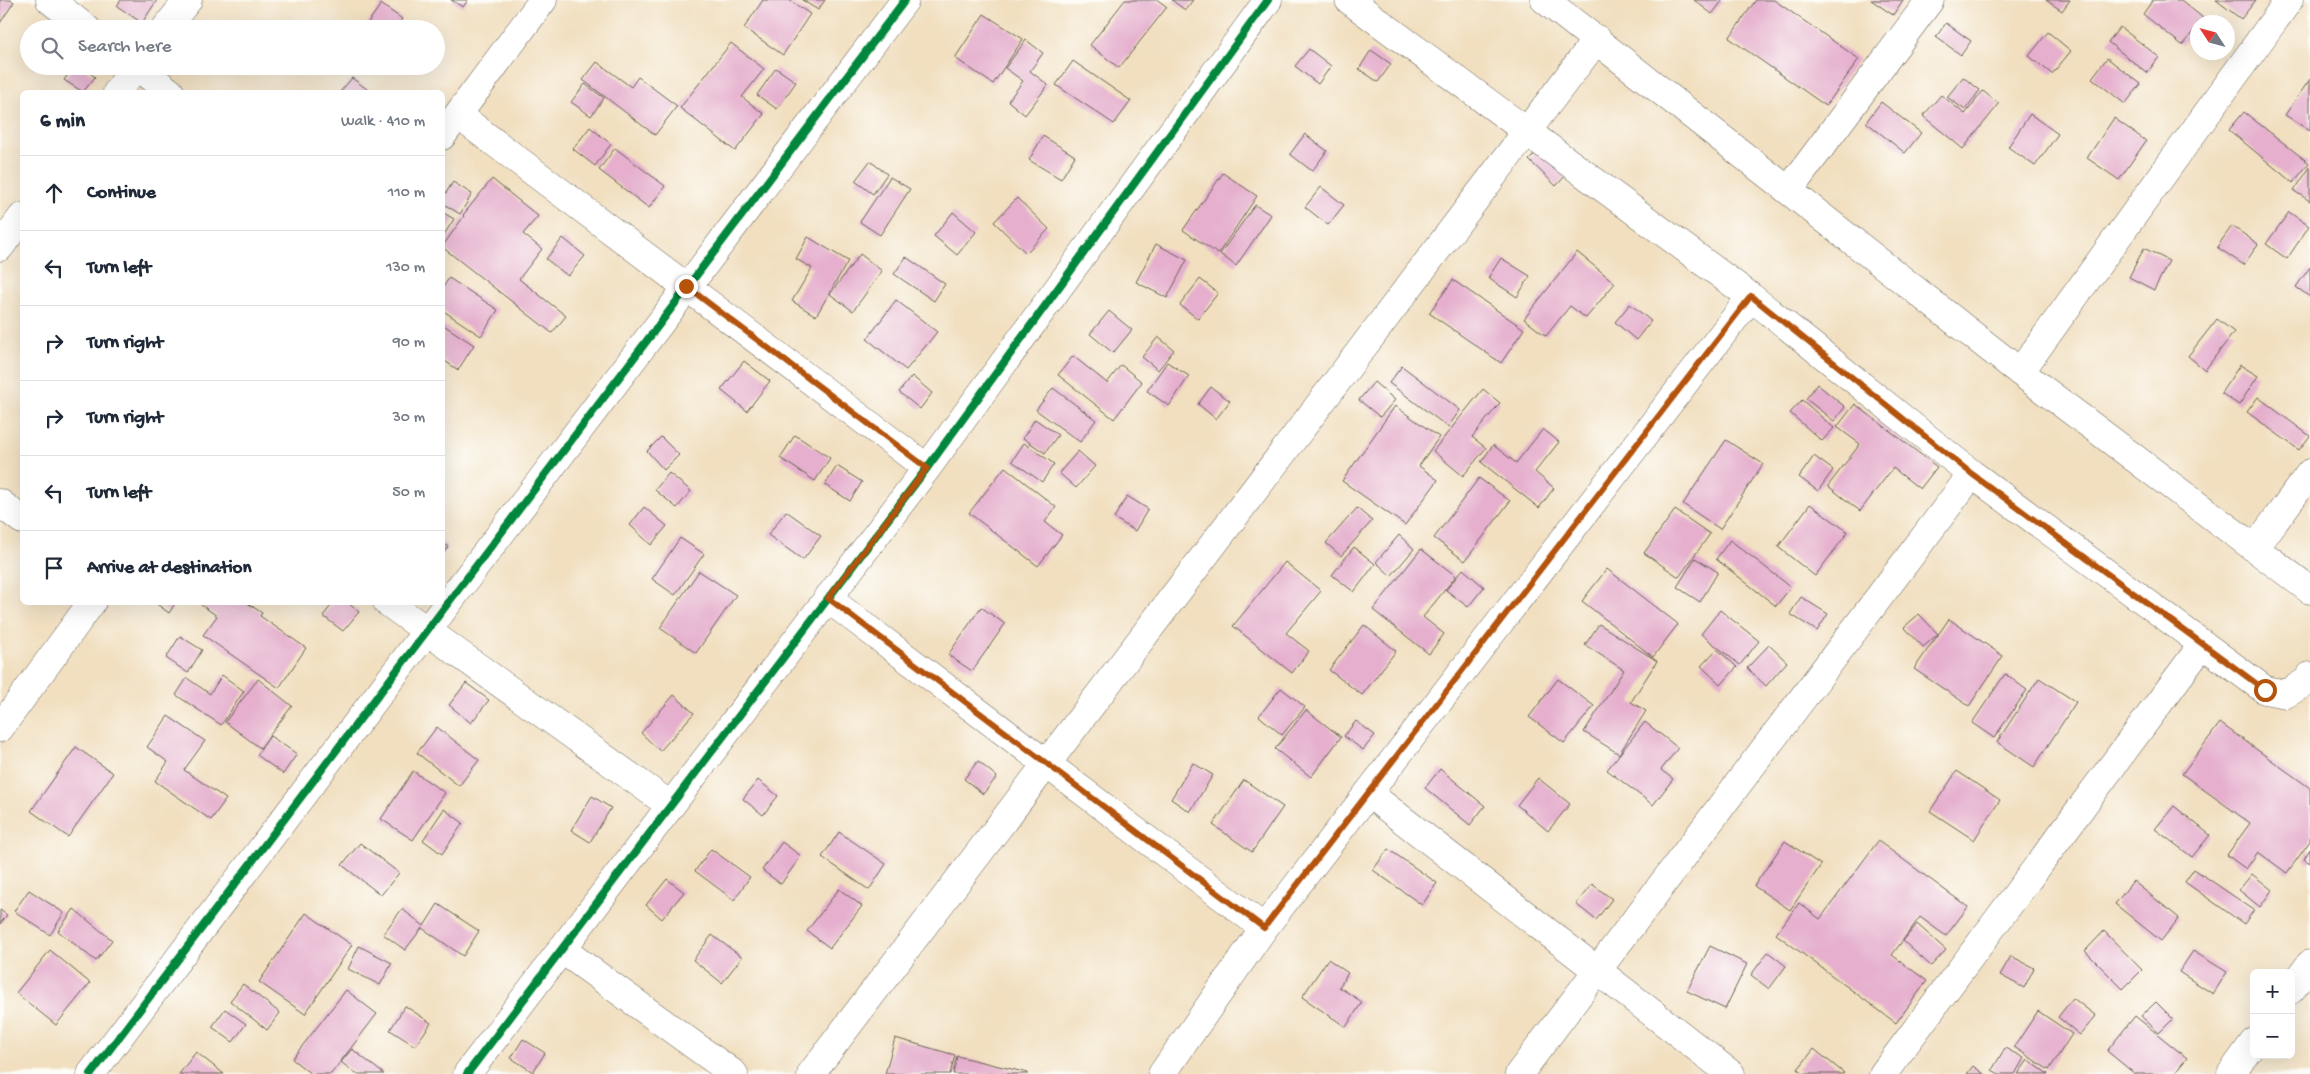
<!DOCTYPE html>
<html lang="en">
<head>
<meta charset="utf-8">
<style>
	:root { --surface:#fff; --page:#f2f2f3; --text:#1f2937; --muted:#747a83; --line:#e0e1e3 }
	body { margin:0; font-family:"Gochi Hand",sans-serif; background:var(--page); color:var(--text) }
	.controls { position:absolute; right:15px; bottom:15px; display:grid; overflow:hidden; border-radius:8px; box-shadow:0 5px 20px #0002 }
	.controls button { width:45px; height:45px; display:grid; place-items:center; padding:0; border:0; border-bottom:1px solid var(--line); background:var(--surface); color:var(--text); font:25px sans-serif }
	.compass { position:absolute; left:2190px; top:15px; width:45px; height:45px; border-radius:50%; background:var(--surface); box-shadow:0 5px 20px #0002; rotate:306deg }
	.stop { position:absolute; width:15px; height:15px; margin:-11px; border:4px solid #b45309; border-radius:50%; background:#fff }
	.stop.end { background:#b45309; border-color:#fff; box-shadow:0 1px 5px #0008 }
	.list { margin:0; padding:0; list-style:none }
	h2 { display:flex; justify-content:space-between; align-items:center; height:65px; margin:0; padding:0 20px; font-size:21px }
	h2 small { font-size:16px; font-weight:400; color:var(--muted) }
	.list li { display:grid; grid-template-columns:32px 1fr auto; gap:15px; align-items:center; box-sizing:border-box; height:75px; padding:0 20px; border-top:1px solid var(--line) }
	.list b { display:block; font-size:19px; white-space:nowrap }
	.list em { font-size:16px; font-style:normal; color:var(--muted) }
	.icon { flex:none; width:28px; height:28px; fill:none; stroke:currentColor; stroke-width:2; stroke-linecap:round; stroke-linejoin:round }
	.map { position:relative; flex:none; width:2310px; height:1074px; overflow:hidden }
	.search { position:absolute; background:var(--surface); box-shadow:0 5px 20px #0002; left:20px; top:20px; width:425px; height:55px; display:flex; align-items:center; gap:12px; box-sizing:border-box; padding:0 18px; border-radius:28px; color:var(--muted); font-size:19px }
	.panel { position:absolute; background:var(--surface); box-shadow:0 5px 20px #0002; left:20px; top:90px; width:425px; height:515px; border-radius:8px }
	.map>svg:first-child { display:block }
</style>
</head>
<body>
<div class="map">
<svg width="2310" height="1074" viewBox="0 0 2310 1074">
	<rect width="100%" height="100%" fill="#fdfcf7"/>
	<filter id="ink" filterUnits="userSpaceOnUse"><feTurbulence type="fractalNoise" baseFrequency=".02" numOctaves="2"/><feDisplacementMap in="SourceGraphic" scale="10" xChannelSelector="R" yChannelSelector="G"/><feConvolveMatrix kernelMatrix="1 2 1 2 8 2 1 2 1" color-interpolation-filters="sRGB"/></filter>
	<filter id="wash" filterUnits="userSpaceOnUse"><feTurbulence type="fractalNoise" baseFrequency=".0096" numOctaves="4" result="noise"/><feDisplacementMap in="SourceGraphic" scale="20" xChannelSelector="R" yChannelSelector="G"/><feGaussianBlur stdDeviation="1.12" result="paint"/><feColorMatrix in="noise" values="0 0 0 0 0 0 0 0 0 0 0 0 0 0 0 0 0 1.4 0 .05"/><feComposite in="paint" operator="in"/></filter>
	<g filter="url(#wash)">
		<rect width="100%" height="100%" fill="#f1dfc0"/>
		<g id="blocks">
			<path fill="#e5afcd" d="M0,0H10L14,2L0,23Z
				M121,0H157L142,23L117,6Z
				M451,0H468L463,7Z
				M763,0H789L810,14L783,55L744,28Z
				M802,0H825L818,10Z
				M1125,0H1158L1167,7L1119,68L1090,45Z
				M1172,0H1193L1185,10Z
				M1694,0H1723L1712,14Z
				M1756,0H1774L1859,59L1826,106L1729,38Z
				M1871,0H1903L1893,15Z
				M2046,0H2070L2062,11Z
				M2153,0H2181L2203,18L2198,22V26L2182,45L2143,14Z
				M2216,0H2256L2241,19Z
				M381,4L402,19L395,29H373L367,24Z
				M984,14L1023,39L993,84L955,58Z
				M1946,23L1971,41L1961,55L1936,37Z
				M2120,27L2159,57L2147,73L2108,42Z
				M2048,32L2071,51L2052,74L2029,56Z
				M1026,40L1043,53L1030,71L1048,85L1025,115L1008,101L1023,81L1005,68Z
				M731,43L764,69L742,97L764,114L735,151L680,108Z
				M1309,49L1331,66L1318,84L1295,66Z
				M1371,50L1391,64L1378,82L1359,69Z
				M2107,58L2141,84L2125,104L2092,78Z
				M1073,61L1131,101L1114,124L1056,85Z
				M597,62L631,87L638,77L677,106L655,135L583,80Z
				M74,66H81L95,77L83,92L64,80Z
				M776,68L796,82L777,109L757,95Z
				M1963,77L1980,90L1965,110L1947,97Z
				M352,78L371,92H340Z
				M2310,79V131L2285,115Z
				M585,84L604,98L591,116L571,102Z
				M1983,91L1999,104L1963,149L1923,116L1941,95L1965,114Z
				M1881,102L1921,133L1905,153L1866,122Z
				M2244,112L2309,163L2293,183L2229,130Z
				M2030,114L2058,134L2035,166L2008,147Z
				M2114,118L2146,141L2119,180L2087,158Z
				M590,127L611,144L595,166L573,149Z
				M1305,134L1327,151L1312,171L1290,154Z
				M1043,136L1075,156L1061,179L1029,160Z
				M615,148L665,186L649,208L599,170Z
				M1541,148L1568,173L1556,186L1529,160Z
				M870,161L887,174L873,194L855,181Z
				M2310,167V201L2294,191Z
				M1223,173L1257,196L1218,254L1183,230Z
				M890,177L910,189L880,235L860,222Z
				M492,179L538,216L523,234L542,249L519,279L566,316L552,333L442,247L464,216L463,215Z
				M453,182L472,194L460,214L442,203V199Z
				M1321,187L1344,205L1328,225L1305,207Z
				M1017,198L1049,229L1026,253L994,222Z
				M1255,205L1271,215L1236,266L1220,254Z
				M442,212L454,219L442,238Z
				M953,212L976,232L957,255L934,236Z
				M2289,212L2309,226L2287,259L2266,244Z
				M2232,226L2258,244L2244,265L2217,247Z
				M808,237L848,261L816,316L792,301L812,268L796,259Z
				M563,238L585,256L568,276L546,259Z
				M1156,244L1187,260L1167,298L1136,282Z
				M2144,248L2169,261L2154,290L2129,277Z
				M1577,252L1615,283L1586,318L1570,306L1546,336L1524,319Z
				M860,254L882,271L853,311L830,294Z
				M906,257L945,284L934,301L894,274Z
				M1501,258L1530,276L1517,297L1488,278Z
				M2310,267V297L2296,287Z
				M449,278L498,310L481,336L442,310V289Z
				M1200,279L1218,293L1198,319L1180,305Z
				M1453,280L1524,329L1501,363L1429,313Z
				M896,300L937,332L906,370L867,339Z
				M1630,304L1651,321L1636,340L1615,322Z
				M1109,311L1132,330L1113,353L1090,334Z
				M2217,319L2234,332L2205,370L2188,356Z
				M442,324L474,345L458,370L442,359Z
				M1158,337L1174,350L1158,370L1142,357Z
				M1073,356L1107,383L1121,365L1142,382L1114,419L1058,375Z
				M744,361L770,381L747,411L721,390Z
				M1167,362L1189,376L1169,406L1147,391Z
				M2240,365L2258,376L2239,405L2221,393Z
				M1402,366L1460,410L1448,427L1389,383Z
				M912,376L932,393L920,409L899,392Z
				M1374,382L1395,400L1380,417L1359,400Z
				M1817,384L1845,407L1834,421L1806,399Z
				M1211,387L1230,401L1216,419L1198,404Z
				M1053,388L1096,420L1080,442L1036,410Z
				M1483,389L1500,403L1472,437L1486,448L1463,476L1433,451Z
				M2258,397L2310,436L2299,450L2247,412Z
				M1802,400L1834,428L1822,441L1790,413Z
				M1855,404L1937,467L1920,489L1893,468L1860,511L1828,486L1860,444L1837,427Z
				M1395,406L1439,437L1419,466L1438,480L1405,525L1342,481Z
				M1035,419L1058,435L1045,453L1023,438Z
				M1543,429L1559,442L1535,472L1554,488L1539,508L1481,462L1493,445L1516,463Z
				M795,435L830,458L815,481L780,458Z
				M661,437L679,455L664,470L647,451Z
				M1726,440L1763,464L1720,529L1683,504Z
				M1024,443L1054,464L1042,482L1012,461Z
				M1078,451L1095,466L1076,488L1059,473Z
				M1814,456L1833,470L1818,491L1799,477Z
				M837,466L862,482L850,501L825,485Z
				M1005,467L1056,507L1045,522L1062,535L1038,566L969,513Z
				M669,473L691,491L677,508L655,490Z
				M1479,478L1510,501L1465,561L1434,538Z
				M1127,496L1148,509L1135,531L1114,518Z
				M1810,504L1848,532L1815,576L1778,547Z
				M644,507L667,526L651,545L630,525Z
				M1357,508L1372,521L1341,556L1326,543Z
				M1675,510L1710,534L1679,577L1644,553Z
				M786,511L821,536L803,560L768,535Z
				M1399,535L1414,549L1391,576L1376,562Z
				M680,538L704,554L675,595L652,579Z
				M1730,540L1791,587L1776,606L1716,559Z
				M442,542L448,547L442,555Z
				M1354,547L1375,564L1354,592L1332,575Z
				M1421,549L1456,576L1423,617L1444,634L1429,654L1373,610Z
				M1695,558L1718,572L1700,602L1677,587Z
				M1285,562L1321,591L1286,633L1309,651L1292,673L1233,626Z
				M1463,569L1484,587L1468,607L1446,590Z
				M1607,569L1678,624L1653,657L1582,601Z
				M699,571L736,595L696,653L660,628Z
				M1801,597L1828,614L1817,631L1790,614Z
				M154,602H176L169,613Z
				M197,602H246L262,613L260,616L306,648L279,688L203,635L217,616Z
				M334,602H347L359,612L343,631L323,616Z
				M981,607L1005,624L972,671L948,655Z
				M1720,610L1759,641L1740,665L1701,634Z
				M1919,614L1938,634L1923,647L1904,627Z
				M1949,619L2003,656L1969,706L1914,669Z
				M1599,624L1657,661L1631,702L1646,711L1619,754L1584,732L1624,670L1585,645Z
				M1364,625L1396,651L1362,695L1329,670Z
				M180,636L202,650L188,673L166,658Z
				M1769,645L1787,662L1766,686L1747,668Z
				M1717,649L1737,667L1721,685L1701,666Z
				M2005,674L2027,690L1994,738L1972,723Z
				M222,675L244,691L221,725L176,695L187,678L210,694Z
				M2039,678L2076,702L2034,767L1997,742Z
				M258,679L292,706L260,748L225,722Z
				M1558,679L1594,706L1564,743L1529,717Z
				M466,683L489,700L471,723L449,705Z
				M1281,688L1305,707L1282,735L1259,716Z
				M674,695L694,713L660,751L641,733Z
				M1306,710L1341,737L1311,777L1275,749Z
				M168,716L205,741L184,770L226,799L211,820L155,781L168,762L147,747Z
				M1356,721L1375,735L1363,750L1344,736Z
				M1645,722L1678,748L1661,770L1673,779L1653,805L1607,770Z
				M2220,723L2310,788V841L2287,873L2258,852L2246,869L2227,855L2250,823L2182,774Z
				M437,727L479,760L459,786L417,753Z
				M270,736L297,754L283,774L257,755Z
				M76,747L113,773L68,837L31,811Z
				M978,761L997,777L983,794L964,779Z
				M1193,763L1213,775L1190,812L1171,799Z
				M1440,769L1485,806L1470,825L1425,788Z
				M413,771L445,793L413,840L381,819Z
				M1957,771L2000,800L1974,840L1930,811Z
				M1538,778L1570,804L1548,831L1517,805Z
				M758,780L778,796L763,815L743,799Z
				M1244,780L1283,807L1252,852L1213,825Z
				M592,796L611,808L590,842L571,830Z
				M2174,806L2210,835L2192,857L2155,829Z
				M444,809L463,823L442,854L423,840Z
				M839,832L886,864L869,890L822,857Z
				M1785,841L1821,865L1790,910L1754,886Z
				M1878,841L1968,907L1946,936L1920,917L1892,955L1927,981L1896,1023L1776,934L1799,903L1820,919Z
				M782,842L801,856L781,884L762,870Z
				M360,843L399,873L381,895L342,865Z
				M711,849L750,877L734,900L695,871Z
				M1388,849L1437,883L1422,905L1373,870Z
				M2310,849V863L2304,859Z
				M2194,869L2254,910L2244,924L2185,882Z
				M2252,874L2272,890L2260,907L2239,890Z
				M667,879L684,892L662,919L646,905Z
				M2133,881L2179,918L2161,941L2115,904Z
				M1592,884L1612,899L1596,920L1576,904Z
				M839,889L862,906L830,948L807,931Z
				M29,890L64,913L50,935L14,911Z
				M438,904L479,931L463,956L422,928L405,950L383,934L402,909L424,926Z
				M74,909L112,940L96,961L58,931Z
				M0,910L7,915L0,924Z
				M306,913L352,945L305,1014L259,982Z
				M1917,924L1946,950L1931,966L1903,941Z
				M2104,931L2142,970L2123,989L2085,951Z
				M712,935L742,957L722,983L693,960Z
				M359,946L392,963L380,985L348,969Z
				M1710,946L1747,964L1725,1009L1687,991Z
				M50,950L90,983L56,1025L16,993Z
				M2193,951L2227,972L2213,994L2179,972Z
				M1768,952L1786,966L1769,989L1751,975Z
				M2011,956L2034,968L2024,988L2000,975Z
				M1328,959L1348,973L1339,987L1362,1002L1346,1027L1302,997Z
				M243,984L280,1013L267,1030L230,1001Z
				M346,990L377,1014L331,1074H311L292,1059Z
				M2073,998L2096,1016L2080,1035L2058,1017Z
				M2156,1002L2173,1019L2159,1033L2141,1016Z
				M405,1006L431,1023L415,1046L390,1030Z
				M225,1009L246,1024L233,1042L212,1027Z
				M2038,1011L2072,1034L2049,1070L2014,1047Z
				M2135,1016L2187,1058L2174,1074H2135L2107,1051Z
				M895,1038L955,1055L950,1074H885Z
				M523,1039L545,1053L533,1072L511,1058Z
				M2005,1048L2024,1058L2015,1074H1999L1992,1070Z
				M352,1049L384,1074H356L341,1062Z
				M1814,1049L1844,1073L1843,1074H1804L1798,1069Z
				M196,1052L224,1074H179Z
				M957,1056L1028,1073V1074H953Z
				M2028,1060L2048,1074H2018Z
				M1973,1066L1984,1074H1967Z"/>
		</g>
	</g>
	<g filter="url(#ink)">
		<use href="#blocks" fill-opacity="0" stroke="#676055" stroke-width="1"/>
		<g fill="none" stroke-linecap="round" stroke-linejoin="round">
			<g stroke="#676055" stroke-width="29">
				<path id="minor" d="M50,0L87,29
					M1349,0L1751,297L1972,474L2265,690L2286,694L2307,681L2310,676
					M165,29L188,0
					M136,66L170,92
					M117,92L136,66
					M458,115L927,468
					M442,136L543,0
					M1789,190L1930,0
					M0,247L22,217
					M2020,372L2289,0
					M0,503L22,520
					M2255,548L2310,473
					M827,598L1264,928
					M387,602L670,805
					M0,728L92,602
					M1368,793L1731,1074
					M561,949L734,1074
					M2291,990L2310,964
					M91,1074L905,0
					M467,1074L927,468L1268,0
					M811,1074L1597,39
					M1162,1074L1264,928L1751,297
					M1519,1074L1972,474
					M1883,1074L2203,644
					M2231,1074L2254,1042"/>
			</g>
			<g stroke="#676055" stroke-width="29">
				<path id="highway" d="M1545,0L2020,372L2310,590"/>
			</g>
			<use href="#minor" stroke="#fff" stroke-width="28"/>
			<use href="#highway" stroke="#fff" stroke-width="28"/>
			<g stroke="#fdfcf7" stroke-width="11">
				<path id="cycleway" d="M91,1074L905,0
					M467,1074L927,468L1268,0"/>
			</g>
			<use href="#cycleway" stroke="#00873e" stroke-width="8"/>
		</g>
	</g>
	<g fill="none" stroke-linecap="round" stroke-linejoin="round" filter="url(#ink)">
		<path stroke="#b45309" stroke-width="6" d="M686,286L927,468L828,598L1264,928L1751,296L1972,474L2265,690"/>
	</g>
</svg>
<div class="controls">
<button>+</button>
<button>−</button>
</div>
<svg class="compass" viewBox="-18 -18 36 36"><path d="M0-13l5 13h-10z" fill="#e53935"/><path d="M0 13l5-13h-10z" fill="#747a83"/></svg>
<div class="stop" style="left:2265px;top:690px"></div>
<div class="stop end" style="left:686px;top:286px"></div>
<div class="search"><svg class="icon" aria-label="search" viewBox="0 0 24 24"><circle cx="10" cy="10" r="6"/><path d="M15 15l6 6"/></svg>Search here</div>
<section class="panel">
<h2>6 min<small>Walk · 410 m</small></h2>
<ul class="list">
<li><svg class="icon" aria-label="ahead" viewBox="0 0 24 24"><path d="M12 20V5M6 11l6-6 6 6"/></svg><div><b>Continue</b></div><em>110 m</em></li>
<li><svg class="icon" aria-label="left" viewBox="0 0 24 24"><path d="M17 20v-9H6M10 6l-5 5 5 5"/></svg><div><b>Turn left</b></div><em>130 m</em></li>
<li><svg class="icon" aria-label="right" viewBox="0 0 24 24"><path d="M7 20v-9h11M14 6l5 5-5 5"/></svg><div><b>Turn right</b></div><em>90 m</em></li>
<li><svg class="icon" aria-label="right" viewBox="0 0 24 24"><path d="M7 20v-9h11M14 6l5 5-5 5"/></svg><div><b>Turn right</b></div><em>30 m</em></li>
<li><svg class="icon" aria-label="left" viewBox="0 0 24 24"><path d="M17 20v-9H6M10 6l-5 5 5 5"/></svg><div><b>Turn left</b></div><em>50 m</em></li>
<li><svg class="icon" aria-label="arrive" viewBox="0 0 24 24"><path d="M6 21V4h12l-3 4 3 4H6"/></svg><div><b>Arrive at destination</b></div></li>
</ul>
</section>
</div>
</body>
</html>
